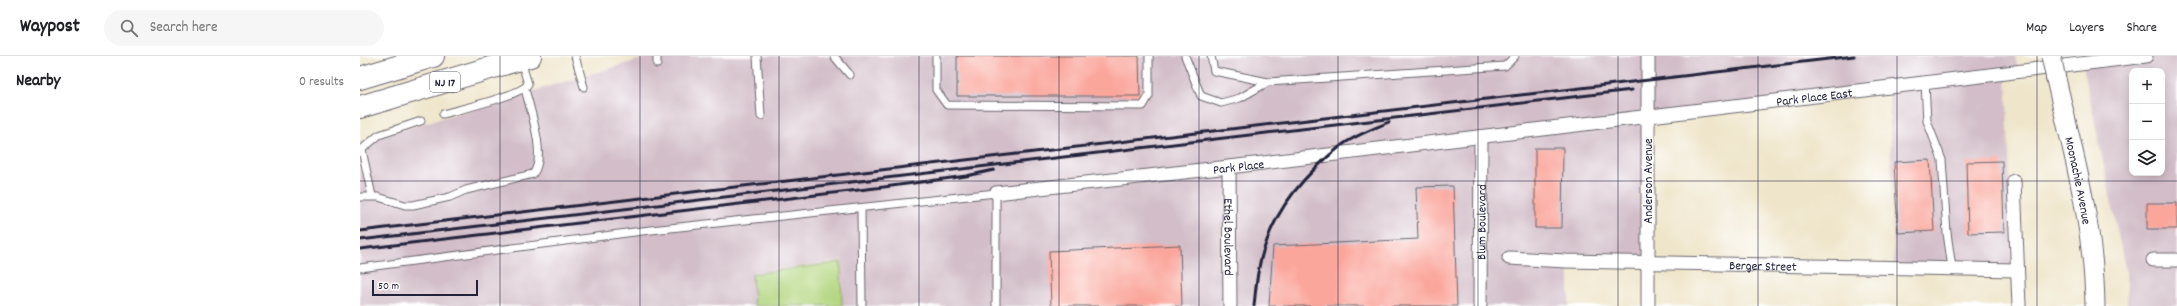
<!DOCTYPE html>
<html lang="en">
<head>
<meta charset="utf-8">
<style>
	:root { --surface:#fff; --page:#f6f6f6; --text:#202124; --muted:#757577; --line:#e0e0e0 }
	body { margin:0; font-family:Dekko,sans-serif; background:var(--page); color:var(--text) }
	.controls { position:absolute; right:12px; top:12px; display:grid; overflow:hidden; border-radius:8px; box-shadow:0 2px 10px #0003 }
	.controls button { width:36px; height:36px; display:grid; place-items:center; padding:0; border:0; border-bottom:1px solid var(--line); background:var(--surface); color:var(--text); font:20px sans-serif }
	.scale { position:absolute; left:12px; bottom:10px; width:106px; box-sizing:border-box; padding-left:4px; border:2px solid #22223b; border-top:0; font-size:11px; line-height:14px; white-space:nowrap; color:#22223b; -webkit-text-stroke:3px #fff; paint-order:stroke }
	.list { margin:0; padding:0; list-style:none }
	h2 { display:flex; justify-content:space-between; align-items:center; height:52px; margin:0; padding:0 16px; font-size:17px }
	h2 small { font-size:13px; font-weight:400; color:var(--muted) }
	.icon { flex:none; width:22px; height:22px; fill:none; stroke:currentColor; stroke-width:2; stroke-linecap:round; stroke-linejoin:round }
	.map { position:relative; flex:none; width:1817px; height:250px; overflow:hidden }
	header { display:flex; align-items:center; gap:24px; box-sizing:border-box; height:56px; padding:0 20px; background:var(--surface); border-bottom:1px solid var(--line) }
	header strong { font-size:19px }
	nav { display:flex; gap:22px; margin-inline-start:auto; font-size:14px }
	.search { width:280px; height:36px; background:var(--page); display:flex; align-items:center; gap:10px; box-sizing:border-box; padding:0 14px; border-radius:22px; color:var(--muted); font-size:15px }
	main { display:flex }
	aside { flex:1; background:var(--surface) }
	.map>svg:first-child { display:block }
</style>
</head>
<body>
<header>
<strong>Waypost</strong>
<div class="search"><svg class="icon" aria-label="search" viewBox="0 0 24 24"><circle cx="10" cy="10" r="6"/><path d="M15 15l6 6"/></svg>Search here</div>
<nav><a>Map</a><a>Layers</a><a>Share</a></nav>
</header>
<main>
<aside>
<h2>Nearby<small>0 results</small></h2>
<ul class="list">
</ul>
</aside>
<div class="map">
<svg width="1817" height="250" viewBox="0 0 1817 250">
	<rect width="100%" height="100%" fill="#fff"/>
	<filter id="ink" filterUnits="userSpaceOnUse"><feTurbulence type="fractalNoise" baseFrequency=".025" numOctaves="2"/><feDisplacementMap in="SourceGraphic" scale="8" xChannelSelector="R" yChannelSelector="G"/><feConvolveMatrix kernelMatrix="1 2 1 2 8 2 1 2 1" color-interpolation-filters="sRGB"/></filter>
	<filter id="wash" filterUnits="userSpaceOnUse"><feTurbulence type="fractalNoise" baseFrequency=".012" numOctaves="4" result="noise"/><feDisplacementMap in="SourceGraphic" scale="16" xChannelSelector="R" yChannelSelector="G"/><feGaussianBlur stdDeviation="0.9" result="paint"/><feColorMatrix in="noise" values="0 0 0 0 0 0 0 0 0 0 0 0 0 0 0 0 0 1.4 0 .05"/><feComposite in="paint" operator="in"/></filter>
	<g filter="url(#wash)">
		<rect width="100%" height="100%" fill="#efe5ca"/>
		<path fill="#d2bdc8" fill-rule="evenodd" d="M292,0H1655L1659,15L1646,17L1653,212L1534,211L1529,33L1291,59L1289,205H1209V250H483L482,204L392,217L393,250H0V86Z
			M1721,0H1817V250H1767L1768,226ZM1772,15H1802V117H1772Z"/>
		<path fill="#b3d67f" stroke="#6a7c5d" d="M481,206L482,250H394L392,218Z"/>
		<g id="blocks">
			<path fill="#faa69b" d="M597,0H779L780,40H597Z
				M1175,92H1203L1202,172H1175Z
				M1570,104L1574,175L1538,177L1534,106Z
				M1642,105L1644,176L1608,177L1606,106Z
				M1093,130L1097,250H909L913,190L1058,183L1056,131Z
				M1787,147H1817V173H1787Z
				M820,189L822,250H691L689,195Z"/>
		</g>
	</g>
	<g filter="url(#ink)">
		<use href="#blocks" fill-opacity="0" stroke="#6a666d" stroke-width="1"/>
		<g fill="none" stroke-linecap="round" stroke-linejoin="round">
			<g stroke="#6a666d" stroke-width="9">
				<path id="service" d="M215,0L224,31
					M397,0L401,60
					M474,0L490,19
					M576,0V34L587,49L783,50L789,40V0
					M825,0L841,40L861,47L880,42L908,26
					M851,0L854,15L908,26L1145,10L1155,0
					M297,8V0
					M1565,27L1567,65L1582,104L1587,177L1592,212
					M83,58C100,53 160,40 168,28L161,5
					M2,94L12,140
					M0,95L19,79L61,65
					M0,141H18L45,149H53L90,141L106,134L173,118C187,101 170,53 165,33
					M501,152L502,250
					M0,212L282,175L636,137V250"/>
			</g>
			<g stroke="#6a666d" stroke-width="15">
				<g id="minor">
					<path id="s1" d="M869,111L870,250"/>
					<path d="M1654,125L1659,250"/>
					<path id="s2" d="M636,137L869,111L1786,0"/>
					<path id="s3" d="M1149,202L1206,205L1657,214"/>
					<path d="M1793,204H1817"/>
					<path id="s4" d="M1120,250L1121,81"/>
					<path d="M1288,250V0"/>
				</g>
			</g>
			<g stroke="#6a666d" stroke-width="21">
				<g id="secondary">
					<path id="s5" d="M1696,23C1714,100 1734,170 1735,250"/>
				</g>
			</g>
			<g stroke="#6a666d" stroke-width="24">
				<path id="trunk" d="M0,22L73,0
					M0,51L170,0"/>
			</g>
			<use href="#service" stroke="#fff" stroke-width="7"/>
			<use href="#minor" stroke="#fff" stroke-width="13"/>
			<use href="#secondary" stroke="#fff" stroke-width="19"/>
			<use href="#trunk" stroke="#fff" stroke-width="22"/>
			<path stroke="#22223b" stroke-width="3" d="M0,175L1494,0
				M0,184L1272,34
				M0,193L524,131L606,120L634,114
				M894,250C896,229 898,207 906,187C919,148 950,114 982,89C996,79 1013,73 1029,66"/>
			<g stroke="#6a666d" stroke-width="21" stroke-linecap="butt">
				<path id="secondary-bridge" d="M1691,0L1696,23"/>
			</g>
			<use href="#secondary-bridge" stroke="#fff" stroke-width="19"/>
		</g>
	</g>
	<path fill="none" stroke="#22223b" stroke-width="1" stroke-opacity="0.55" d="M140,0V250M280,0V250M419,0V250M559,0V250M699,0V250M839,0V250M978,0V250M1118,0V250M1258,0V250M1398,0V250M1537,0V250M1677,0V250M0,125H1817"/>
	<g text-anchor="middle" stroke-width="3" stroke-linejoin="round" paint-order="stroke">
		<rect fill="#fff" stroke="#646476" stroke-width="1" x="70" y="16" width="30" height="20" rx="3"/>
		<g font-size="12" font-weight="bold" fill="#22223b">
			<text x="85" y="30">NJ 17</text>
		</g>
		<g font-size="13" fill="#22223b" stroke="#fff">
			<text dy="5" stroke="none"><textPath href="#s2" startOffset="824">Park Place East</textPath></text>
			<text dy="5" stroke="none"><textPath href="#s2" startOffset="244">Park Place</textPath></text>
			<text dy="5" stroke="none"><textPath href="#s5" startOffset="104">Moonachie Avenue</textPath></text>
			<text transform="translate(1287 125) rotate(-90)" y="5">Anderson Avenue</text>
			<text dy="5" stroke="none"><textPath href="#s4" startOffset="84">Blum Boulevard</textPath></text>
			<text dy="5" stroke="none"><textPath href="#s1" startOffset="70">Ethel Boulevard</textPath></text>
			<text dy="5" stroke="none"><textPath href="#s3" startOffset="254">Berger Street</textPath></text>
		</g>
	</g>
</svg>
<div class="controls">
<button>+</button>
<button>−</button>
<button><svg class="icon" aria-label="layers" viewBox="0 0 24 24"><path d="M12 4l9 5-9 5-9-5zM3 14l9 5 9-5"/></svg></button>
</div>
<div class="scale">50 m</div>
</div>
</main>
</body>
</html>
